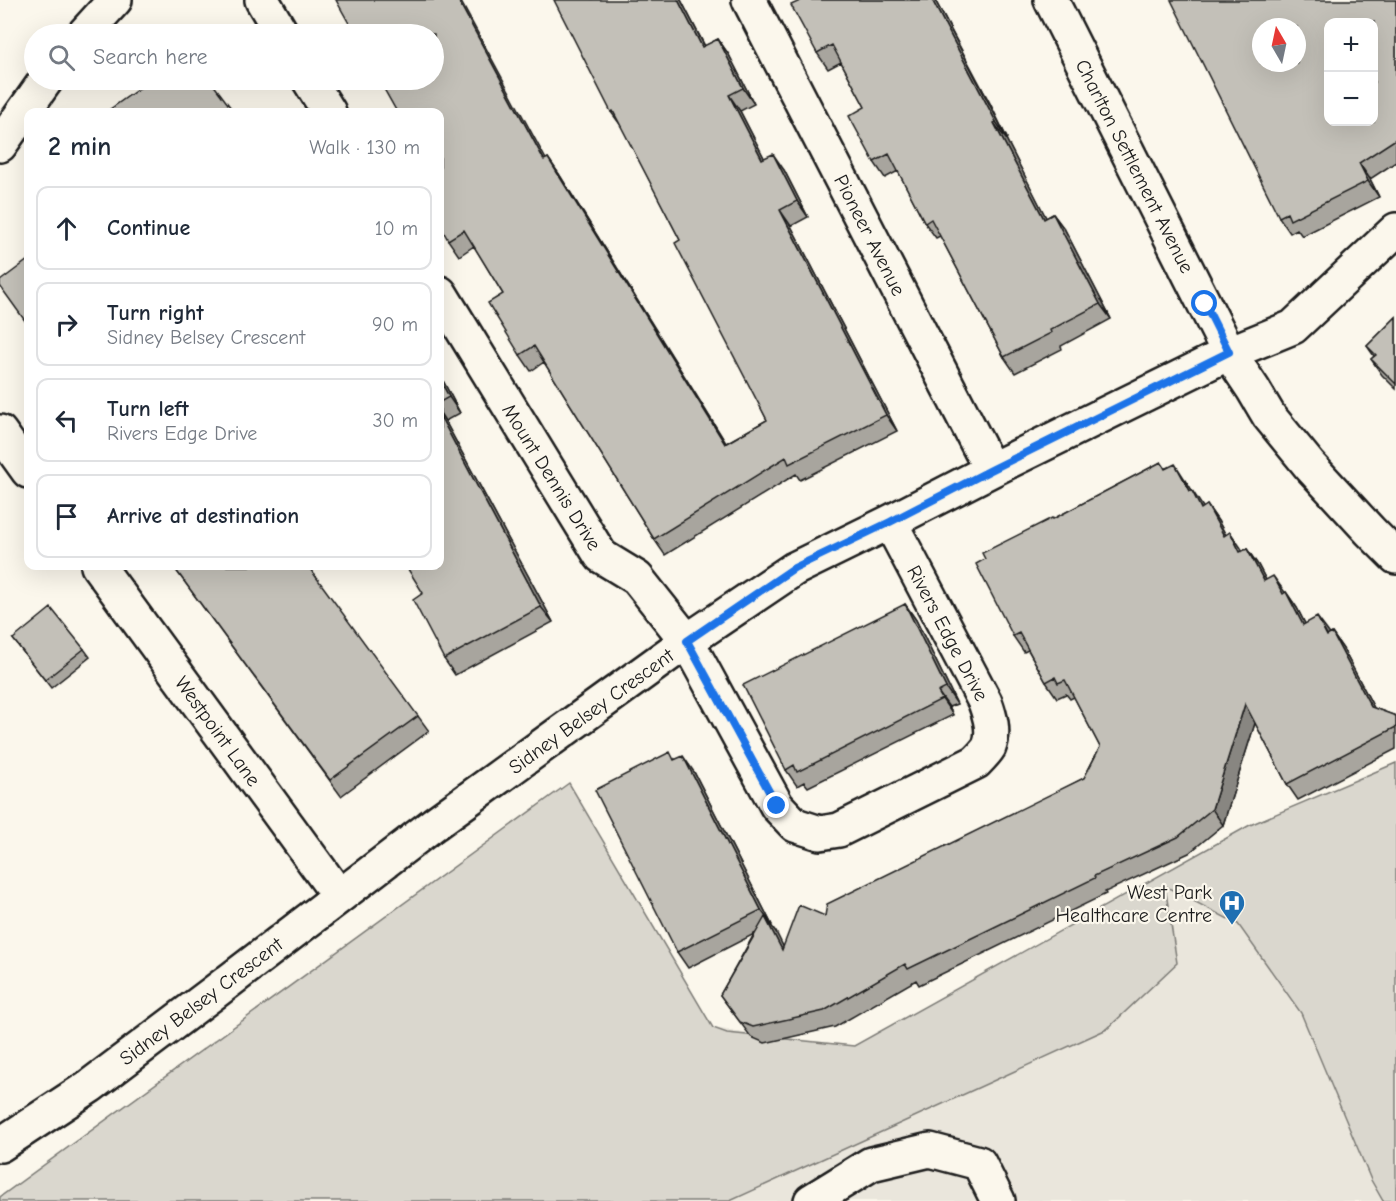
<!DOCTYPE html>
<html lang="en">
<head>
<meta charset="utf-8">
<style>
	:root { --surface:#fff; --page:#f2f2f3; --text:#1f2937; --muted:#747a83; --line:#e0e1e3 }
	body { margin:0; font-family:"Comic Neue",sans-serif; background:var(--page); color:var(--text) }
	.controls { position:absolute; right:18px; top:18px; display:grid; overflow:hidden; border-radius:12px; box-shadow:0 6px 24px #0002 }
	.controls button { width:54px; height:54px; display:grid; place-items:center; padding:0; border:0; border-bottom:2px solid var(--line); background:var(--surface); color:var(--text); font:30px sans-serif }
	.compass { position:absolute; left:1252px; top:18px; width:54px; height:54px; border-radius:50%; background:var(--surface); box-shadow:0 6px 24px #0002; rotate:351deg }
	.stop { position:absolute; width:18px; height:18px; margin:-14px; border:4px solid #1a73e8; border-radius:50%; background:#fff }
	.stop.end { background:#1a73e8; border-color:#fff; box-shadow:0 2px 6px #0008 }
	.list { margin:0; padding:0; list-style:none }
	h2 { display:flex; justify-content:space-between; align-items:center; height:78px; margin:0; padding:0 24px; font-size:26px }
	h2 small { font-size:20px; font-weight:400; color:var(--muted) }
	.list li { display:grid; grid-template-columns:39px 1fr auto; gap:18px; align-items:center; box-sizing:border-box; height:84px; margin:0 12px 12px; padding:0 12px; border:2px solid var(--line); border-radius:12px }
	.list b { display:block; font-size:22px; white-space:nowrap }
	.list p { margin:0; font-size:20px; white-space:nowrap; color:var(--muted) }
	.list em { font-size:20px; font-style:normal; color:var(--muted) }
	.icon { flex:none; width:33px; height:33px; fill:none; stroke:currentColor; stroke-width:2; stroke-linecap:round; stroke-linejoin:round }
	.map { position:relative; flex:none; width:1396px; height:1201px; overflow:hidden }
	.search { position:absolute; background:var(--surface); box-shadow:0 6px 24px #0002; left:24px; top:24px; width:420px; height:66px; display:flex; align-items:center; gap:15px; box-sizing:border-box; padding:0 21px; border-radius:33px; color:var(--muted); font-size:22px }
	.panel { position:absolute; background:var(--surface); box-shadow:0 6px 24px #0002; left:24px; top:108px; width:420px; height:462px; border-radius:12px }
	.map>svg:first-child { display:block }
</style>
</head>
<body>
<div class="map">
<svg width="1396" height="1201" viewBox="0 0 1396 1201">
	<rect width="100%" height="100%" fill="#fbf7ec"/>
	<filter id="ink" filterUnits="userSpaceOnUse"><feTurbulence type="fractalNoise" baseFrequency=".0167" numOctaves="2"/><feDisplacementMap in="SourceGraphic" scale="12" xChannelSelector="R" yChannelSelector="G"/><feConvolveMatrix kernelMatrix="1 2 1 2 8 2 1 2 1" color-interpolation-filters="sRGB"/></filter>
	<g filter="url(#ink)">
		<path fill="#eae6dc" d="M1396,763V1201H484L713,1028L854,1046L1250,825Z"/>
		<path fill="#dad7ce" stroke="#7b7a75" stroke-width="1.5" d="M1396,763V1201H1383L1371,1180L1301,1013L1238,924L1165,886L1177,963L1107,1029L730,1201H0V1197L569,783L713,1028L727,1033L854,1046L1250,825Z"/>
		<g fill="none" stroke-linecap="round" stroke-linejoin="round">
			<g stroke="#1c1c1c" stroke-width="38">
				<path id="minor" d="M262,0L282,34
					M749,0L991,470
					M1051,0L1229,353L1253,389L1269,416L1310,466L1370,531L1396,557
					M84,34L115,0
					M309,80L329,112
					M0,145L46,80
					M440,293L601,556L637,578L687,641L777,806L795,825L820,833L839,830L976,762C980,758 986,752 989,747C995,732 990,716 985,702L890,522
					M0,432L28,471
					M98,566L339,896
					M0,1145L90,1086L216,991L434,824L687,641L794,569L890,522L991,470L1229,353L1293,327L1396,230
					M811,1201L871,1164L930,1150L979,1163L998,1201"/>
			</g>
			<use href="#minor" stroke="#fbf7ec" stroke-width="33"/>
		</g>
		<path fill="#a8a59e" stroke="#1c1c1c" stroke-width="1.5" d="M681,0L705,46L718,39L729,55L754,104L740,111L764,158L784,170L808,217L791,226L897,431L800,480L796,474L665,555L654,539L544,362L531,371L520,355L503,294L474,246L459,256L448,240L548,158L559,174L726,443L767,420L680,240L622,127L611,112Z
			M802,0H935L990,103L1007,138L1006,139L1046,218L1053,214L1065,230L1111,319L1061,346L1062,349L1015,373L1004,357L940,236L936,238L925,223L898,171L885,178L874,162L865,107L841,62L828,69L817,53Z
			M1396,0V162L1370,179L1379,197L1302,236L1297,229L1290,233L1279,217Z
			M1396,317V389L1382,375L1371,359L1374,356L1367,346Z
			M440,375L460,413L445,421L553,622L455,675L444,659L423,593L440,566Z
			M1161,462L1166,469L1186,480L1193,493L1203,508L1207,505L1218,521L1226,535L1230,532L1242,551L1247,549L1258,565L1266,580L1285,593L1286,592L1297,608L1305,624L1329,635L1332,633L1343,649L1374,708L1396,716V749L1298,800L1287,784L1255,723L1223,825L1189,853L1105,892L1106,894L919,985L916,980L835,1027L765,1043L751,1037L720,995L754,934L688,968L677,952L675,759L694,772L772,925L771,926L783,947L825,916L1084,778L1100,747L1074,697L1070,699L1066,694L1057,698L1046,682L1028,650L1024,652L1013,636L1053,519Z
			M173,566L418,716L429,731L341,796Z
			M905,604L916,620L957,704L949,707L953,715L808,787L804,782L797,786L786,770Z
			M13,639L84,649L90,657L51,688Z"/>
		<path fill="#888681" stroke="#1c1c1c" stroke-width="1.5" d="M458,0H460L555,176L544,160Z
			M678,0H681L713,63L702,47Z
			M932,0H935L1007,138L996,122Z
			M718,39L729,55L754,104L743,88Z
			M729,95L740,111L773,175L762,159Z
			M994,123L1006,139L1055,235L1044,219Z
			M773,154L784,170L808,217L797,201Z
			M548,158L559,174L736,460L725,444Z
			M1359,163L1370,179L1379,197L1368,181Z
			M780,210L791,226L897,431L886,415Z
			M1053,214L1065,230L1111,319L1100,304Z
			M440,375L460,413L449,397L440,380Z
			M440,413L445,421L553,622L541,607L440,416Z
			M1175,464L1203,507L1212,525L1190,491Z
			M1207,505L1218,521L1235,552L1224,536Z
			M1230,532L1241,548L1251,568L1240,552Z
			M1247,549L1258,565L1275,597L1264,581Z
			M1273,576L1284,591L1294,610L1283,594Z
			M1286,592L1297,608L1314,641L1303,625Z
			M905,604L916,620L957,704L946,688Z
			M1317,617L1329,633L1338,652L1327,636Z
			M1332,633L1343,649L1382,723L1371,707Z
			M938,692L949,707L953,715L942,699Z
			M1245,704L1256,720L1223,825L1212,809Z
			M683,756L694,772L772,925L761,910Z
			M765,917L776,932L793,966L782,950Z"/>
		<path fill="#c3c0b8" stroke="#1c1c1c" stroke-width="1.5" fill-rule="evenodd" d="M336,0H458L544,160L548,158L725,444L767,420L675,243L680,240L613,111L611,112L554,0H678L702,47L718,39L743,88L729,95L762,159L773,154L797,201L780,210L886,415L789,464L786,457L654,539L534,346L520,355L488,303L503,294L464,230L448,240L440,225V112H397L379,80H434V34H355Z
			M802,0H932L996,122L994,123L1044,219L1053,214L1100,304L1050,330L1051,333L1004,357L931,219L925,223L889,154L874,162L849,116L865,107L832,45L817,53L791,5Z
			M1171,0H1396V139L1359,163L1368,181L1290,220L1287,213L1279,217ZM1329,22H1374V122H1329ZM1261,27H1297V63H1261Z
			M151,80H210L234,112H106Z
			M28,260V325L0,286V281Z
			M1396,317V384L1371,359L1376,355L1367,346Z
			M440,380L449,397L440,402Z
			M440,416L541,607L444,659L413,600L423,593L406,566H440Z
			M1161,462L1165,469L1175,464L1190,491H1192L1201,509L1207,505L1224,536L1230,532L1240,552L1247,549L1264,581L1273,576L1283,594L1286,592L1303,625L1317,617L1327,636L1332,633L1371,707L1396,716V727L1287,784L1245,704L1212,809L1178,837L1094,876L1095,878L908,969L905,964L824,1011L753,1027L740,1022L720,995L765,917L782,950L799,905L825,916L827,904L1084,778L1100,747L1065,680L1058,683L1055,677L1046,682L1019,633L1013,636L976,564L985,559L982,553L1052,518L1053,519Z
			M173,566H308L418,716L330,780Z
			M905,604L946,688L938,692L942,699L797,772L794,765L786,770L743,685Z
			M51,608L84,649L45,680L13,639Z
			M670,752L674,760L683,756L761,910L677,952L595,790Z"/>
	</g>
	<g fill="none" stroke-linecap="round" stroke-linejoin="round" filter="url(#ink)">
		<path stroke="#1a73e8" stroke-width="8" d="M777,806L687,641L794,568L890,522L991,470L1229,352L1205,304"/>
	</g>
	<defs>
		<g id="hospital-pin" transform="scale(1.35)"><path d="M0 17L-7.5 6A9.5 9.5 0 1 1 7.5 6Z" fill="#1f6fb2" stroke="#fbf7ec"/><path d="M-5-5h3v3.5h4V-5h3V5h-3V1.5h-4V5h-3Z" fill="#fff"/></g>
	</defs>
	<g fill-rule="evenodd">
		<use href="#hospital-pin" x="1232" y="903"/>
	</g>
	<g text-anchor="middle" stroke-width="4.5" stroke-linejoin="round" paint-order="stroke">
		<g font-size="20" fill="#1c1c1c" stroke="#fbf7ec">
			<text transform="translate(1135 166) rotate(63)" y="7">Charlton Settlement Avenue</text>
			<text transform="translate(870 235) rotate(63)" y="7">Pioneer Avenue</text>
			<text transform="translate(552 477) rotate(58)" y="7">Mount Dennis Drive</text>
			<text transform="translate(948 633) rotate(62)" y="7">Rivers Edge Drive</text>
			<text transform="translate(591 711) rotate(-36)" y="7">Sidney Belsey Crescent</text>
			<text transform="translate(218 731) rotate(54)" y="7">Westpoint Lane</text>
			<text transform="translate(201 1001) rotate(-37)" y="7">Sidney Belsey Crescent</text>
		</g>
		<g font-size="20" fill="#1c1c1c" stroke="#fbf7ec" text-anchor="end">
			<text x="1212" y="899">West Park<tspan x="1212" dy="23">Healthcare Centre</tspan></text>
		</g>
	</g>
</svg>
<div class="controls">
<button>+</button>
<button>−</button>
</div>
<svg class="compass" viewBox="-18 -18 36 36"><path d="M0-13l5 13h-10z" fill="#e53935"/><path d="M0 13l5-13h-10z" fill="#747a83"/></svg>
<div class="stop" style="left:1205px;top:304px"></div>
<div class="stop end" style="left:777px;top:806px"></div>
<div class="search"><svg class="icon" aria-label="search" viewBox="0 0 24 24"><circle cx="10" cy="10" r="6"/><path d="M15 15l6 6"/></svg>Search here</div>
<section class="panel">
<h2>2 min<small>Walk · 130 m</small></h2>
<ul class="list">
<li><svg class="icon" aria-label="ahead" viewBox="0 0 24 24"><path d="M12 20V5M6 11l6-6 6 6"/></svg><div><b>Continue</b></div><em>10 m</em></li>
<li><svg class="icon" aria-label="right" viewBox="0 0 24 24"><path d="M7 20v-9h11M14 6l5 5-5 5"/></svg><div><b>Turn right</b><p>Sidney Belsey Crescent</p></div><em>90 m</em></li>
<li><svg class="icon" aria-label="left" viewBox="0 0 24 24"><path d="M17 20v-9H6M10 6l-5 5 5 5"/></svg><div><b>Turn left</b><p>Rivers Edge Drive</p></div><em>30 m</em></li>
<li><svg class="icon" aria-label="arrive" viewBox="0 0 24 24"><path d="M6 21V4h12l-3 4 3 4H6"/></svg><div><b>Arrive at destination</b></div></li>
</ul>
</section>
</div>
</body>
</html>
